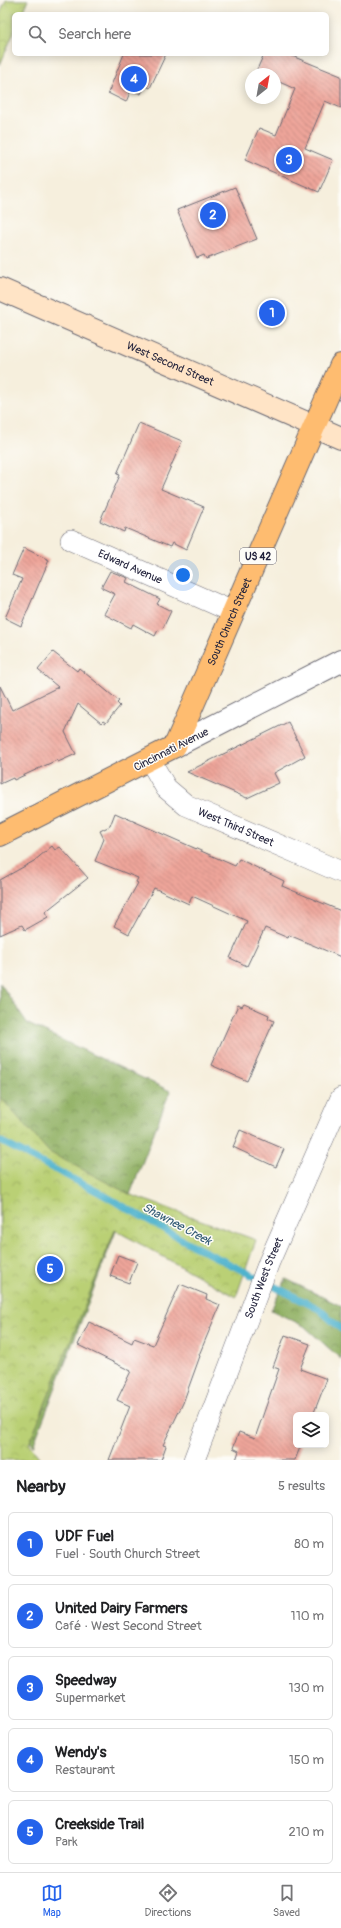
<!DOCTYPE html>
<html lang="en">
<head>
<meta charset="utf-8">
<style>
	:root { --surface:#fff; --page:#f2f2f2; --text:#202124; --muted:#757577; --line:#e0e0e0; --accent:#2563eb }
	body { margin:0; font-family:Pangolin,sans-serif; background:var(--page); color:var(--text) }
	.controls { position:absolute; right:12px; bottom:12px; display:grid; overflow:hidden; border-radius:6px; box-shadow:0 2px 10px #0003 }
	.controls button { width:36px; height:36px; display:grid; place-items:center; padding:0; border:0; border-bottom:1px solid var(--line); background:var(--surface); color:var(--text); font:20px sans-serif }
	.compass { position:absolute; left:245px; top:68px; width:36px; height:36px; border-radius:50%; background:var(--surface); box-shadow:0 2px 10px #0003; rotate:31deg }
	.you { position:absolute; left:183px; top:575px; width:14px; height:14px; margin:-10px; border:3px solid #fff; border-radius:50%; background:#1a73e8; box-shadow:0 0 0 6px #1a73e833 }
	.badge { display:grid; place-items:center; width:26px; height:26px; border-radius:50%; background:var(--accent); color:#fff; font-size:13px; font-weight:700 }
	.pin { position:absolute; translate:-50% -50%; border:2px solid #fff; box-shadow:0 1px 4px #0006 }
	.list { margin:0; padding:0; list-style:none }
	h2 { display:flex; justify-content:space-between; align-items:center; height:52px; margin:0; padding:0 16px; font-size:17px }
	h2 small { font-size:13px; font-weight:400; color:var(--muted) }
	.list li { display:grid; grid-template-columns:26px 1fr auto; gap:12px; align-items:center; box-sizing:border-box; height:64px; margin:0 8px 8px; padding:0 8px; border:1px solid var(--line); border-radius:6px }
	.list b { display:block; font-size:15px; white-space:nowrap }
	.list p { margin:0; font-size:13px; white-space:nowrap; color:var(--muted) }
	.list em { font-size:13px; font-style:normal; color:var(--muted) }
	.icon { flex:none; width:22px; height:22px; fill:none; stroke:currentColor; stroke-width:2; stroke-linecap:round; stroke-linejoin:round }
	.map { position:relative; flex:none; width:341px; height:1460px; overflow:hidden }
	.search { position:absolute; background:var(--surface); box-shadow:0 2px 10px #0003; left:12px; right:12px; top:12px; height:44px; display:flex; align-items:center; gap:10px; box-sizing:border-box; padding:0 14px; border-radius:6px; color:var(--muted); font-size:15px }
	.sheet { height:412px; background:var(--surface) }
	nav { display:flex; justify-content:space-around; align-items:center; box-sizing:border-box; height:56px; border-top:1px solid var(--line); background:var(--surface); font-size:11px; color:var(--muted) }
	nav a { display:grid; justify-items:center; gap:2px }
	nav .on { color:var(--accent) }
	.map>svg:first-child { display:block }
</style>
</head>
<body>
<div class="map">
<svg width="341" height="1460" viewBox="0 0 341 1460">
	<defs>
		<pattern id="forest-crowns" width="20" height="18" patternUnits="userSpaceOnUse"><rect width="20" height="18" fill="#93b266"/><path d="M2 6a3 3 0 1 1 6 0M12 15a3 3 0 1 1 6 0" fill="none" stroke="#789055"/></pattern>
		<pattern id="park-crowns" width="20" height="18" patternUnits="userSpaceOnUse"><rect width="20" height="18" fill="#bad074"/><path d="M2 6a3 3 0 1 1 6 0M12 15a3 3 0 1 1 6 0" fill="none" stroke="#a0b265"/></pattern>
		<pattern id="building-back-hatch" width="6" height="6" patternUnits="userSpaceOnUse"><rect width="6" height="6" fill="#eea59a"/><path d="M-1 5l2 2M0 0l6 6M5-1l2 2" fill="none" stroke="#c0867f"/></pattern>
	</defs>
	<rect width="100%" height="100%" fill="#fdfcf7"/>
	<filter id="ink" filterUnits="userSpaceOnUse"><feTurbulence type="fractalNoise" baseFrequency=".025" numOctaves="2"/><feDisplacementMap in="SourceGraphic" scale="8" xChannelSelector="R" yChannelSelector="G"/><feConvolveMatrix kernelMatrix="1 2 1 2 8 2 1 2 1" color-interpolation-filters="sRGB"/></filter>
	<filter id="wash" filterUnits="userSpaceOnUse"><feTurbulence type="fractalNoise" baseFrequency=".012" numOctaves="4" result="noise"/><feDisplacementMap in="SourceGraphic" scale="16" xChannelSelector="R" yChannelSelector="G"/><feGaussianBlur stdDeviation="0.9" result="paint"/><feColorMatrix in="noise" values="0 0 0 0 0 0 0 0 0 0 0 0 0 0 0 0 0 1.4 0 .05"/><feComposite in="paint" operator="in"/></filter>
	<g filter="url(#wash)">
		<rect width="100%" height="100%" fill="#f6efdd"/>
		<path fill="url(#forest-crowns)" stroke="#5a6a50" d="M0,983L28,1024L170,1091L33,1446L0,1393Z
			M286,1279L341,1306V1359L304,1326L271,1310Z"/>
		<path fill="url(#park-crowns)" stroke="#6e7958" d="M6,0H28L22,14H14V32L0,65V14Z
			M0,1097L49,1152L131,1195L256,1240L236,1297L115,1230L29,1444L41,1460H0Z"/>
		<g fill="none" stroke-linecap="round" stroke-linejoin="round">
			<path stroke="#4fb3ce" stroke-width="7" d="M0,1141L100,1193L192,1245L319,1309L341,1329"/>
		</g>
		<g id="blocks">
			<path fill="url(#building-back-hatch)" d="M124,54H166L150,88L145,85L141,94L131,90L126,102L108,93Z
				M264,54H287L341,76V108L325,101L305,148L333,160L319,192L245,160L259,128L276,135L295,89L275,80V74H255Z
				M235,187L257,239L206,259L204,255L197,258L177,210Z
				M139,423L182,441L161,489L204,507L186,550L172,543L170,547L125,528L124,532L100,521L120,475L117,474Z
				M24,548L49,560L21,626L5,618L22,579L12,575Z
				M110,571L128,578L126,582L160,599L157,604L171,611L163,628L160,631L158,630L155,636L133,624L131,628L104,614L115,594L102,588V586Z
				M53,652L77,671L79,668L119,701L117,703L120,706L106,723L103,721L101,723L78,704L65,732L76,754L58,762L57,760L14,780L13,778L0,784V686L12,710L58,687L38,670Z
				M288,722L305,756L274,773L279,783L247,798L187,772Z
				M115,813L235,866L239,859L284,881L282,886L341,911V957L289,935L288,938L265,928L247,966L230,958L247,921L192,896L189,904L154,888L129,934L114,926L138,883L136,882L138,878L95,861L104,839L100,831L110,826Z
				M52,846L55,850L60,847L88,878L45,912L48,917L25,930L22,925L0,935V880L34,861Z
				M244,1004L269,1015L268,1018L274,1021L247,1081L211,1065L238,1005L242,1007Z
				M240,1130L284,1149L276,1167L233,1147Z
				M118,1255L137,1262L129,1283L110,1276Z
				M180,1284L207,1295L206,1299L220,1305L199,1355L200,1356L183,1403L163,1445L166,1446L161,1460H109L130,1406L117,1400L131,1371L78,1345L89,1322L132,1343L134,1338L153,1345Z
				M285,1335L310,1344L300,1369L327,1379L313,1415H296V1445H301L295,1460H236L239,1451L233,1448L239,1432L255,1438L279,1369L273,1367Z"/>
		</g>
	</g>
	<g filter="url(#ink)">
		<use href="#blocks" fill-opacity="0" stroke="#6c6a74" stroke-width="1"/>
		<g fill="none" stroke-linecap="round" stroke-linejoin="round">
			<g stroke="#6c6a74" stroke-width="22">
				<g id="minor">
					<path id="s1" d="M71,540L233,612"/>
					<path id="s2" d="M150,760L166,788L186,805L341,872"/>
					<path id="s3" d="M194,1460L269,1262L341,1098"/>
				</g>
			</g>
			<g stroke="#6c6a74" stroke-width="24">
				<path id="tertiary" d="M175,746L341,661"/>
			</g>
			<g stroke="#6c6a74" stroke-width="24">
				<g id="secondary">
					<path id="s4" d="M0,289L341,438"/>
				</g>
			</g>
			<g stroke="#6c6a74" stroke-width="24">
				<g id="trunk">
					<path id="s5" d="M0,835L175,746L341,365"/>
				</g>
			</g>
			<use href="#minor" stroke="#fff" stroke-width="21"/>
			<use href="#tertiary" stroke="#fff" stroke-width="22"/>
			<use href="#secondary" stroke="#ffe4c6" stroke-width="22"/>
			<use href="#trunk" stroke="#febc70" stroke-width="22"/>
		</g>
	</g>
	<g text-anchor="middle" stroke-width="3" stroke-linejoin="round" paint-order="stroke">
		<rect fill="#fdfcf7" stroke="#646373" stroke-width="1" x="240" y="548" width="36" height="16" rx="3"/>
		<g font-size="10" font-weight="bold" fill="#22223b">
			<text x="258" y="560">US 42</text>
		</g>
		<g font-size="11" fill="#22223b" stroke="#fdfcf7">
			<text dy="4" stroke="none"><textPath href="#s4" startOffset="186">West Second Street</textPath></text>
			<text dy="4" stroke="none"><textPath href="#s1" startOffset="65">Edward Avenue</textPath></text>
			<text dy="4" stroke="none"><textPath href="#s5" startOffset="332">South Church Street</textPath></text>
			<text transform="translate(171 749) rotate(-27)" y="4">Cincinnati Avenue</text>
			<text dy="4" stroke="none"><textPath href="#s2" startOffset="113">West Third Street</textPath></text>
			<text dy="4" stroke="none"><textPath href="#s3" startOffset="195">South West Street</textPath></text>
		</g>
		<g font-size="12" font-style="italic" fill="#345c76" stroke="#fdfcf7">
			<text transform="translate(177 1224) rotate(28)" y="4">Shawnee Creek</text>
		</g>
	</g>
</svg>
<div class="controls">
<button><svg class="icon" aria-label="layers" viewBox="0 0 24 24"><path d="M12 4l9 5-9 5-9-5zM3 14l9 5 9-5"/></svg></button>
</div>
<svg class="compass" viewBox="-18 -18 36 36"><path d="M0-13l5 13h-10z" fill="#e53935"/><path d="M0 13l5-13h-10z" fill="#757577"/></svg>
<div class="you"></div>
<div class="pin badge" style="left:272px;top:313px">1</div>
<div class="pin badge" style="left:213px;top:215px">2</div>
<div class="pin badge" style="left:289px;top:160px">3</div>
<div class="pin badge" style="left:134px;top:79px">4</div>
<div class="pin badge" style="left:50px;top:1269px">5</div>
<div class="search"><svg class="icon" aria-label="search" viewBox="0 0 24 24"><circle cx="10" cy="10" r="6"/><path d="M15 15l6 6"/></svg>Search here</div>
</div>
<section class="sheet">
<h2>Nearby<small>5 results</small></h2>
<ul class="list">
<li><span class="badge">1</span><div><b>UDF Fuel</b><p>Fuel · South Church Street</p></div><em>80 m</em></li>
<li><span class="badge">2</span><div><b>United Dairy Farmers</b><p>Café · West Second Street</p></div><em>110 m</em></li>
<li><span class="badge">3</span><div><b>Speedway</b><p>Supermarket</p></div><em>130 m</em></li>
<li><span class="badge">4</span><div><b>Wendy's</b><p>Restaurant</p></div><em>150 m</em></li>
<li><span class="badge">5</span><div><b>Creekside Trail</b><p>Park</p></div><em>210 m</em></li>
</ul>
</section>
<nav>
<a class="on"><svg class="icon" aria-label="map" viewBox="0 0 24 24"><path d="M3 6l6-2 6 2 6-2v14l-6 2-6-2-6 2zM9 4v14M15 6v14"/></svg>Map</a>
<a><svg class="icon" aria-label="directions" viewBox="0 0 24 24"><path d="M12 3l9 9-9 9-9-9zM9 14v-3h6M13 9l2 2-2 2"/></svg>Directions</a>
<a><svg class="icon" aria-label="saved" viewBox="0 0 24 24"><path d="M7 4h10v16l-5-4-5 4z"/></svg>Saved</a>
</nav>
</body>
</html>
